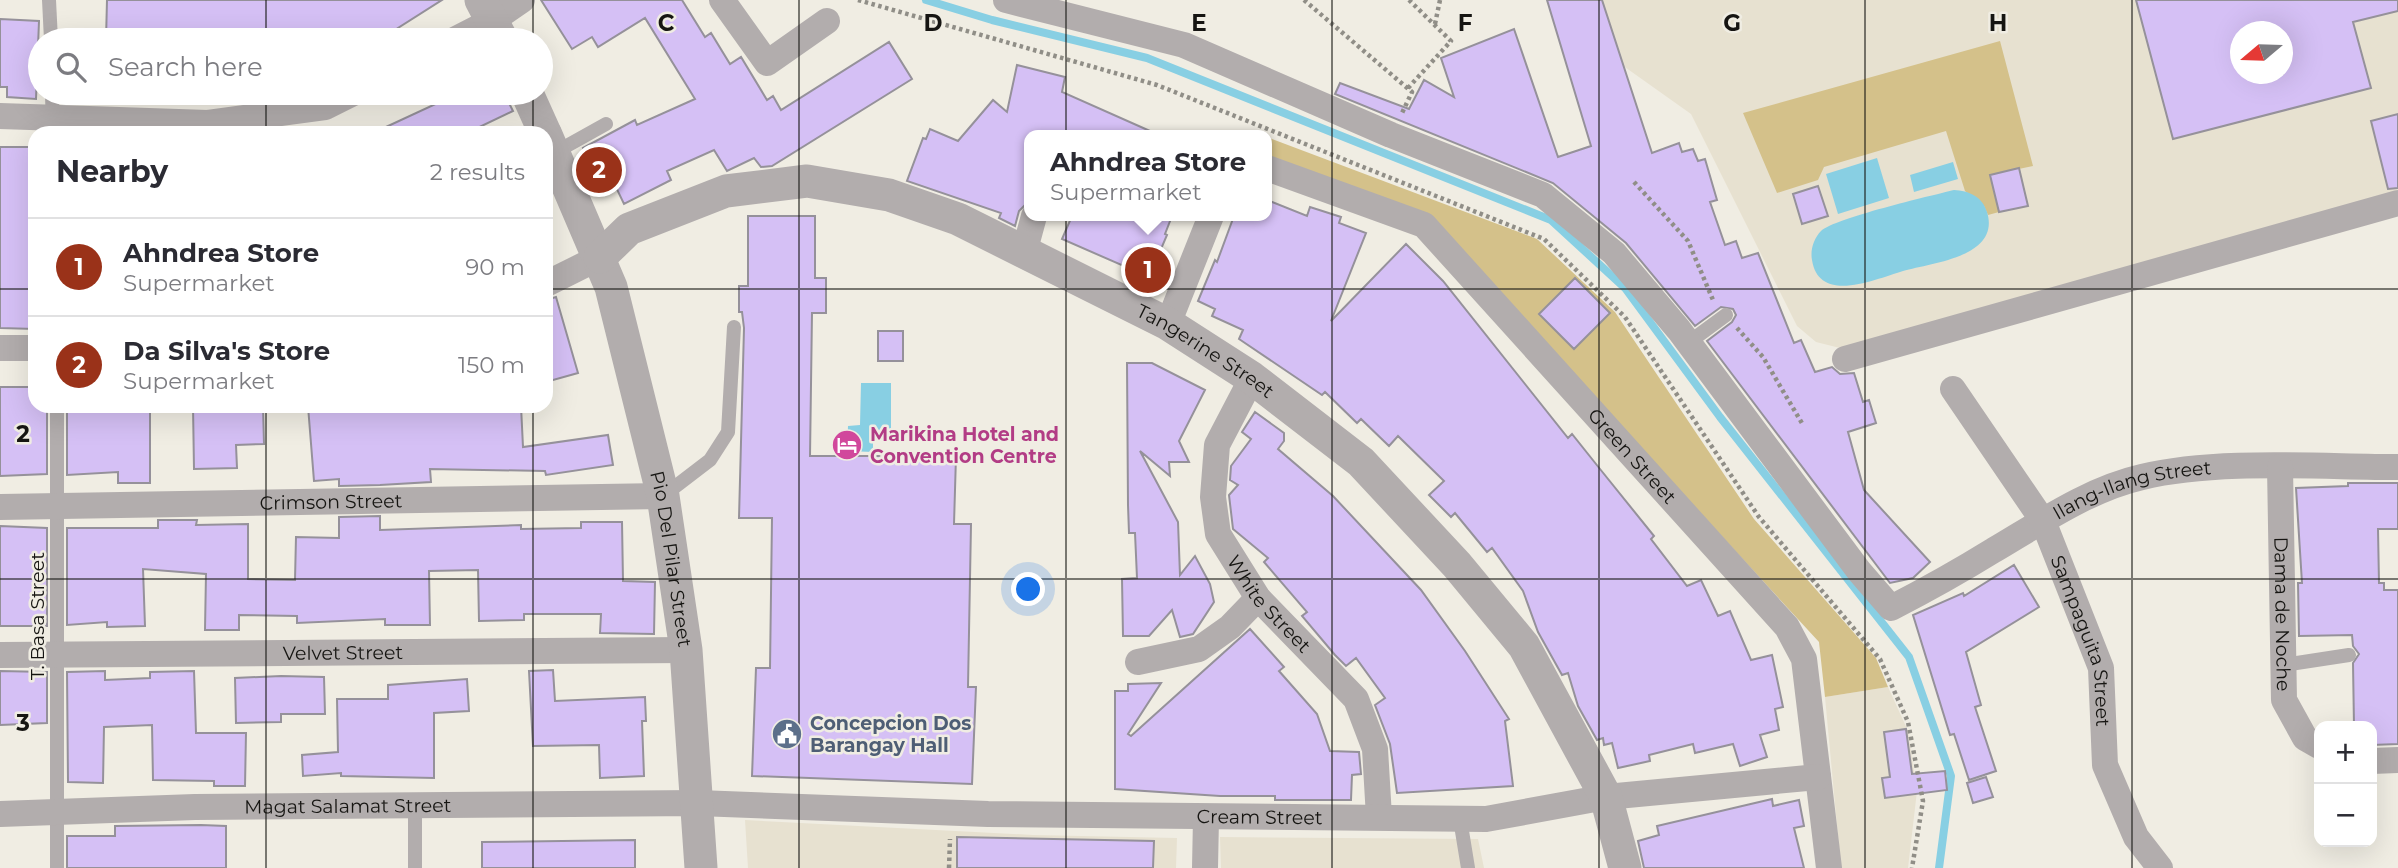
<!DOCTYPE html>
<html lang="en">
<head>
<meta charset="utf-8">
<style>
	:root { --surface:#fff; --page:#f7f7f7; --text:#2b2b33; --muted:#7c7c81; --line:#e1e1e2; --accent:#9a3219 }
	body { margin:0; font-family:Montserrat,sans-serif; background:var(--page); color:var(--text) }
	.controls { position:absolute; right:21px; bottom:21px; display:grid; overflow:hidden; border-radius:14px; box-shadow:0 7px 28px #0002 }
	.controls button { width:63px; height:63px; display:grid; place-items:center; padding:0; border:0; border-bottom:2px solid var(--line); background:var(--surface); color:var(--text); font:35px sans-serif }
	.compass { position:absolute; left:2230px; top:21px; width:63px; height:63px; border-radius:50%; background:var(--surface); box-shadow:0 7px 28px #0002; rotate:251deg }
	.you { position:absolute; left:1029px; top:590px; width:24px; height:24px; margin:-18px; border:5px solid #fff; border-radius:50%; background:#1a73e8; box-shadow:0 0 0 10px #1a73e833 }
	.badge { display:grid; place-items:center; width:46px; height:46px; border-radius:50%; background:var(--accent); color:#fff; font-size:23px; font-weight:700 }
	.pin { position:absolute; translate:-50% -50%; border:4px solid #fff; box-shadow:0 2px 7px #0006 }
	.popup { position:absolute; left:1024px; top:130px; width:248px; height:91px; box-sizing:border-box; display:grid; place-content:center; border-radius:14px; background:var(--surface); filter:drop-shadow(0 2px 5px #0005); font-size:23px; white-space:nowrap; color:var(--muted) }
	.popup b { font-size:26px; color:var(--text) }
	.popup::after { content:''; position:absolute; left:50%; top:100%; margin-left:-14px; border:14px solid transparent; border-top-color:var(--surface) }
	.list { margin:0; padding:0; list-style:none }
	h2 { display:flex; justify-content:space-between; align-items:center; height:91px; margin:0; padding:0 28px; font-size:30px }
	h2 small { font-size:23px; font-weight:400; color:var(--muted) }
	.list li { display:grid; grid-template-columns:46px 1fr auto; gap:21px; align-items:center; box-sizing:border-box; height:98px; padding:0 28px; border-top:2px solid var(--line) }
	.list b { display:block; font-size:26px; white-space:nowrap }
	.list p { margin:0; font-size:23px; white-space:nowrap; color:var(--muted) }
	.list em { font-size:23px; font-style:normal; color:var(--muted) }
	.icon { flex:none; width:38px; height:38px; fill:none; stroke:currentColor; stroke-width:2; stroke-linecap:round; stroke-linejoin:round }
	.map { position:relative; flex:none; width:2398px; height:868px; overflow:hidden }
	.search { position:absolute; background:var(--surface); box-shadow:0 7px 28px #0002; left:28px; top:28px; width:525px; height:77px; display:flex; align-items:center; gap:18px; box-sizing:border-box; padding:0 24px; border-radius:38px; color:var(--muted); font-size:26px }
	.panel { position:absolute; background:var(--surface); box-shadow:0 7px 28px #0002; left:28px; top:126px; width:525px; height:287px; border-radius:21px }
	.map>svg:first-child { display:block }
</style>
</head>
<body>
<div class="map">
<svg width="2398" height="868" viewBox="0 0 2398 868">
	<rect width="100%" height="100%" fill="#f0ede3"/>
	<path fill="#e7e1d0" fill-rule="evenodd" d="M1547,0H2398V196L1840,348L1816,342L1797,326L1691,114L1622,65L1571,80ZM2240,32H2282V74H2240Z
		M1888,687L1908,731L1917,791L1908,868H1841L1825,697Z
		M745,820L1033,835L1177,838L1176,868H748Z
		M1220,837L1478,839L1484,868H1221Z"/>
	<path fill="#d4c18a" d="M2000,41L2033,166L1990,175L1999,212L1988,215L1984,206L1965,191L1946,131L1824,167L1818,180L1777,193L1743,113Z
		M1267,137L1537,239L1615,312L1754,519L1876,658L1888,687L1825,697L1819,642L1431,220L1267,155Z"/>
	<path fill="#88cfe3" d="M1877,158L1889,198L1838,214L1826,174Z
		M1953,162L1958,179L1914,192L1910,175Z
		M1954,190C1969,191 1982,196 1987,212C2001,257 1931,263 1903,271C1876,279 1819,305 1812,260C1810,250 1814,238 1821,231C1835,218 1930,196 1954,190Z
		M861,383H891V438H873V452L847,451L848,426L860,425Z"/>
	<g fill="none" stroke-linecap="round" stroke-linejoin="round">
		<path stroke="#88cfe3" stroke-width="8" d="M926,0L992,20L1147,58L1551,220L1625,288L1720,417L1909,657L1951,776L1939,868"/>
	</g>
	<path fill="#d5c0f5" stroke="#95919a" stroke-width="2" fill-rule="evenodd" d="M107,0H442L379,40H106Z
		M541,0H682L705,37L711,33L730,64L741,57L767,100L773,96L781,110L889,42L912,79L772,166L761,167L754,158L727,171L714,150L667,171L671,180L624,204L614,183L603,188L583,148L635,120L637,125L695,99L645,18L598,47L592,37L572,49Z
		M1547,0H1602L1652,153L1679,143L1682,152L1693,149L1698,161L1705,159L1717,200L1710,202L1725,245L1736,241L1742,258L1758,253L1794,343L1801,340L1815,372L1832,367L1840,374L1854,373L1863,402L1869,400L1876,423L1848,432L1864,490L1930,562L1913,578L1890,583L1707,341L1732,322L1736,315L1733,309L1721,307L1695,326L1626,243L1553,183L1335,94L1340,83L1409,109L1424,80L1454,97L1441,58L1514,29L1558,157L1591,146Z
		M2136,0H2398V11L2353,22L2371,88L2173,139ZM2241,32H2283V74H2241Z
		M0,19L39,21L36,99L7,97V87H0Z
		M1017,65L1065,77L1062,92L1159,135H1029V201L1019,211L1015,226L999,218L1001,213L907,181L923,138L926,139L930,129L958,141L993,100L1007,112Z
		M437,93H504L513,111L467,133H373L440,102Z
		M2398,114V188L2388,189L2371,121Z
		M0,147H35V329L0,328Z
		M2019,168L2028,206L1999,212L1990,175Z
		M1818,186L1828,216L1802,224L1793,194Z
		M1267,200L1307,216L1310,207L1341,217L1339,223L1366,233L1331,321L1406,244L1443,281L1568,438L1572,434L1600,469L1654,536L1651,539L1687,586L1701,580L1718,616L1730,611L1751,660L1772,655L1783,707L1775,709L1779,730L1760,735L1767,757L1740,766L1733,744L1695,753L1693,744L1649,755L1650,761L1618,768L1612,743L1604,745L1603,738L1597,740L1578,706L1568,673L1562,675L1538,632L1523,591L1492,548L1487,552L1455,513L1451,517L1429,495L1444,481L1398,436L1389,446L1361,419L1357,423L1325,392L1322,395L1239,339L1243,330L1212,316L1215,309L1198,301L1215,260L1217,262L1234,216H1267Z
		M748,216H815V278H826V313H812L810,456H956L954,524H971L968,687H976L972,784L752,776L756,668H770L772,518H739L744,328L742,312H739V286H748Z
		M1072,216H1172L1165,234L1167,235L1149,277L1062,239Z
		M1575,278L1610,313L1574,349L1539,314Z
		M556,297L578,373L546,382V300Z
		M878,331H903V361H878Z
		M1127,363H1152L1205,390L1179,441L1189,462H1169L1170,476L1140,451L1178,522L1180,575L1195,556L1210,584L1214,602L1193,634L1180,637L1172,610L1149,636H1123L1122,579L1137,578L1135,533H1129L1128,505Z
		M0,387H35V406H47V474L0,476Z
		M67,406H150V483H118V472L67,475Z
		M193,406H263L264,444L236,445L237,468L194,469Z
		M308,406H521L523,447L608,435L613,465L546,475L545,471L430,469L431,482L380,485L339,486V479L314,481Z
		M1255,412L1284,433V441L1278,449L1333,496L1421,590L1465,651L1509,719L1505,721L1513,786L1397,793L1390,744L1375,705L1385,698L1356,658L1346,666L1335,655L1302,616L1307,612L1264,562L1268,558L1233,529L1229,495L1238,485L1230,480L1231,466L1251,439L1242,432Z
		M2348,483H2398V529H2378L2379,583H2384V590H2398V744L2372,745V726H2354L2353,663L2359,654L2353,646L2352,635L2299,636L2298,583H2302L2296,488L2348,486Z
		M380,516V530L521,525V529L581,528V522H622L623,581L655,582L654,634L600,633L601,614H524V620L479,621L478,570L429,571L430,625H385V619L297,623V616L239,615V630H205L206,574L143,569L145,626L107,627V622L67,625V528H158V520H197L196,525L248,524V579L295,580L296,537L339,538V517Z
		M0,526L47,528V626H0Z
		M2014,565L2039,607L1966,652L1981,705L1975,707L1996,771L1969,780L1954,734L1950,735L1913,615L1963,593L1964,596Z
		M1250,629L1284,667L1279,671L1317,714L1330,751L1359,752L1361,774L1352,775L1351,800H1275V796H1220L1115,789V691H1128V684L1161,683L1128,734L1131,736Z
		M553,670L555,701L645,697L646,721H642L644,776L600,778L599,745L533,746L529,671Z
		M0,671L47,672V723L0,725Z
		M105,671V680L150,678V672L194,671L196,733H246L245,786H214V781L153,780L152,725L104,727L103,783L68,782L67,672Z
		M281,676L324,677L325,714H281V722L236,723L235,678Z
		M467,679L469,711L434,713V778L341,776V773L303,776L302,755L338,752L337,699H388V685Z
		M1906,729L1912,774L1945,771L1947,790L1885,798L1882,778L1890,777L1884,732Z
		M1986,777L1993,797L1973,803L1967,783Z
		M1772,799L1773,806L1799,800L1804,826L1794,828L1804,868H1644L1638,841L1659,835L1657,826Z
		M201,825L226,826V868H67V836H115V826Z
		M957,837L1154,841L1153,868H957Z
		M635,840V868H482V842Z"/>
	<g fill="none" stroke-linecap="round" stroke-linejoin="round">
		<path stroke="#908e87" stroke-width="4.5" stroke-dasharray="3.5 3.5" stroke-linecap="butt" d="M858,0L1157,85L1544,239L1625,317L1759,517L1880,659L1908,722L1923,801L1912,868
			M1304,0L1412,92L1402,113
			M1435,24L1440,0
			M1408,88L1451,41L1409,0
			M1634,182L1688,241L1713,300
			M1737,328L1763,357L1803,425
			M949,868L950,839"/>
		<path stroke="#b2adad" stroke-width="14" d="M49,0L51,40
			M52,93L53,133
			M554,153L606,124
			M1688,343L1726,315
			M57,406V868
			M663,496L710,460L728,432L734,327
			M2283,665L2349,655
			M1460,819L1468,868
			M415,868V806"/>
		<g stroke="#b2adad" stroke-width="26">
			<path d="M722,0L767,63L827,21"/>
			<path id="s1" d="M1006,0L1184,45L1391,135L1543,195L1614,253L1679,330L1859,571L1891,608C1926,590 1960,571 1994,550C2040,523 2089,489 2142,477C2217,459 2320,467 2398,467"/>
			<path d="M454,40L493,20L522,0"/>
			<path d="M0,116L208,123L325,107L353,93"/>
			<path id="s2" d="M1267,168L1424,225L1787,627L1804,659L1829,868"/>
			<path d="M1024,253L1034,216"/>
			<path d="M546,284L600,257"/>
			<path d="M1168,324L1211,216"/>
			<path d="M0,348H35"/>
			<path d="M1845,359L2398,203"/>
			<path id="s3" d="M1252,378L1217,445L1213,497L1218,534L1258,598L1356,699L1375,749L1379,817"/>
			<path id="s4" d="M1953,389L2043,521L2101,668L2105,765L2136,837L2160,868"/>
			<path id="s5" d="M2280,467L2284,700L2305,738L2319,746"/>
			<path id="s6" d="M0,507L663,496"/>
			<path id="s7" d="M0,655L686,650"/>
			<path d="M1138,662L1199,649L1230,627L1258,598"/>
			<path d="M2372,761L2398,760"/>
			<path id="s8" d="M0,814L195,807L698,803L988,814L1486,819L1606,797L1818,777"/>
			<path d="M1205,868L1206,818"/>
		</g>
		<g stroke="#b2adad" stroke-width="33">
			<path d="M481,0L502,40"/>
			<path d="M527,93L545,133"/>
			<path id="s9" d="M546,135L611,287L663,496L686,650L701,868"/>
			<path id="s10" d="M600,257L629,229L726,191L807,181L889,195L958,219L1168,324L1252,378L1361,462L1457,565L1524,646L1606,797L1625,868"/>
		</g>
	</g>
	<path fill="none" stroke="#161512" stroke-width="2" stroke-opacity="0.55" d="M266,0V40M533,0V40M799,0V868M1066,0V868M1332,0V868M1599,0V868M1865,0V868M2132,0V868M266,93V133M533,93V133M0,289H35M546,289H2398M266,406V868M533,406V868M0,579H2398"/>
	<defs>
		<g id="hotel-disc" transform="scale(1.575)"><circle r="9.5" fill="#d1479c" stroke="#f0ede3"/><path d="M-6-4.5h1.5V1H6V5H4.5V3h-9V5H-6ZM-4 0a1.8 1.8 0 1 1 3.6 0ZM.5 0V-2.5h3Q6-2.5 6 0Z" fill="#fff"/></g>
		<g id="civic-disc" transform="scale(1.575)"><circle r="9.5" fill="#5c6f8a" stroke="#f0ede3"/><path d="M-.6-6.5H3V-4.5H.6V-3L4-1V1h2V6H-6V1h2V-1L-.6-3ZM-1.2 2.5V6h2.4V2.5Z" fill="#fff"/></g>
	</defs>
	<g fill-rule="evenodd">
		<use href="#hotel-disc" x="847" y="445"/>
		<use href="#civic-disc" x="787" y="734"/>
	</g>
	<g text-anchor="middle" stroke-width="5" stroke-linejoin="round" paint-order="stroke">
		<g font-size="19" fill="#161512" stroke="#f0ede3">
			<text dy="7" stroke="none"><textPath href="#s10" startOffset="663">Tangerine Street</textPath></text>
			<text dy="7" stroke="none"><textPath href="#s2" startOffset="478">Green Street</textPath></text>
			<text dy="7" stroke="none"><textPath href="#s1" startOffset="1386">Ilang-Ilang Street</textPath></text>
			<text dy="7" stroke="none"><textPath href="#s6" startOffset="331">Crimson Street</textPath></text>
			<text dy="7" stroke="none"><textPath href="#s9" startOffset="444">Pio Del Pilar Street</textPath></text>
			<text dy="7" stroke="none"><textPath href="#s3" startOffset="252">White Street</textPath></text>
			<text dy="7" stroke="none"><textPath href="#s5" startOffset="147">Dama de Noche</textPath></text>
			<text transform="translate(37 616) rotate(-90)" y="7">T. Basa Street</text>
			<text dy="7" stroke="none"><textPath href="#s4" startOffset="287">Sampaguita Street</textPath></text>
			<text dy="7" stroke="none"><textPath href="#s7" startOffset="343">Velvet Street</textPath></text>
			<text dy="7" stroke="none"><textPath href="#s8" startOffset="348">Magat Salamat Street</textPath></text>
			<text dy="7" stroke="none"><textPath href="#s8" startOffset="1260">Cream Street</textPath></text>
		</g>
		<g font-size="19" font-weight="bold" fill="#b23c85" stroke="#f0ede3" text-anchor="start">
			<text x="870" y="441">Marikina Hotel and<tspan x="870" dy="22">Convention Centre</tspan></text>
		</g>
		<g font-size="19" font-weight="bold" fill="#4e5e75" stroke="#f0ede3" text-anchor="start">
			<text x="810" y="730">Concepcion Dos<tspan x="810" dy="22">Barangay Hall</tspan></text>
		</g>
	</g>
	<g font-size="23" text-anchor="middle" font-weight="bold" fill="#161512" stroke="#f0ede3" stroke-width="5" stroke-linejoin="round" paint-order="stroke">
		<text x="666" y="31">C</text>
		<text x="933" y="31">D</text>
		<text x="1199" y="31">E</text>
		<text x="1465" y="31">F</text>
		<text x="1732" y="31">G</text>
		<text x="1998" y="31">H</text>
		<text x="23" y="442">2</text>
		<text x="23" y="731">3</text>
	</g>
</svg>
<div class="controls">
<button>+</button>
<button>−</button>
</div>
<svg class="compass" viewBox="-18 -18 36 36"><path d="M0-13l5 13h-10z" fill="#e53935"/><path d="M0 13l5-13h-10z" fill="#7c7c81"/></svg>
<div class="you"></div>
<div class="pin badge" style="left:1148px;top:270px">1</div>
<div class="popup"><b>Ahndrea Store</b>Supermarket</div>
<div class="pin badge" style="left:599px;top:170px">2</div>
<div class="search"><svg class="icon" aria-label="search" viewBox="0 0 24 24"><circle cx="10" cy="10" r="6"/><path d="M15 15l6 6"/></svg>Search here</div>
<section class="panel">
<h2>Nearby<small>2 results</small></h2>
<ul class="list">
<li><span class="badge">1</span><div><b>Ahndrea Store</b><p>Supermarket</p></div><em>90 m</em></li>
<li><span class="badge">2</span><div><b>Da Silva's Store</b><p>Supermarket</p></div><em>150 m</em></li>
</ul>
</section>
</div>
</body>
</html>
